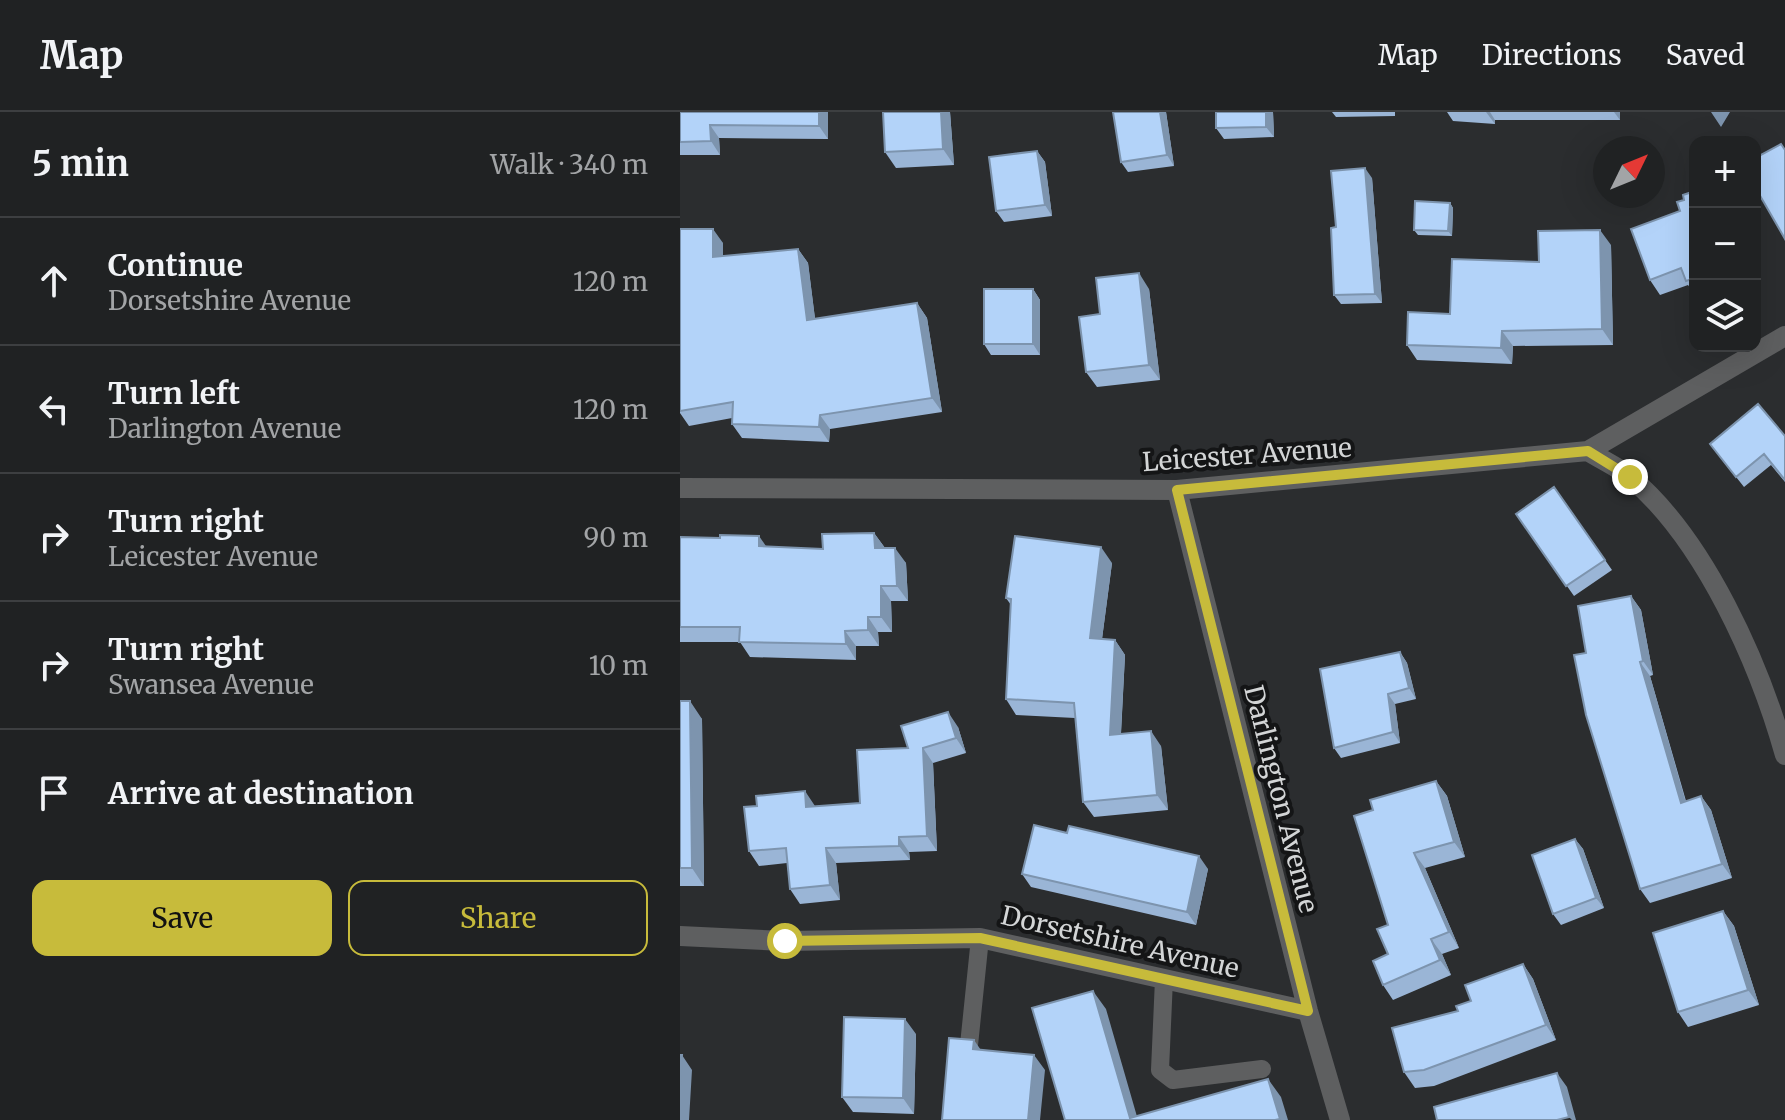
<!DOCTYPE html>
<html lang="en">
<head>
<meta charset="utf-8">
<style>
	:root { --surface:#202223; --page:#2d2f30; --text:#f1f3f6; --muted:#a2a4a6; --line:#3d3f41; --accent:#c7bb3b }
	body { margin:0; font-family:Merriweather,serif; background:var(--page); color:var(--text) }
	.controls { position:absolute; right:24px; top:24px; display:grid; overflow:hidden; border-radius:16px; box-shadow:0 8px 32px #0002 }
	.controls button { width:72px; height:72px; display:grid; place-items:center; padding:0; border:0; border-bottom:2px solid var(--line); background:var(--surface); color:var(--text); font:40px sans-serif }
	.compass { position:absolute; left:913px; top:24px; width:72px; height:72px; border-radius:50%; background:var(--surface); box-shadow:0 8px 32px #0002; rotate:47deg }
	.stop { position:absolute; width:24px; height:24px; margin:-18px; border:6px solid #c7bb3b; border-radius:50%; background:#fff }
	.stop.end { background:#c7bb3b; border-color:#fff; box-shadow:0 2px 8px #0008 }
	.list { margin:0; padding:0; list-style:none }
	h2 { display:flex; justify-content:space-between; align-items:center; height:104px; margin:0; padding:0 32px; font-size:34px }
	h2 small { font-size:26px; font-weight:400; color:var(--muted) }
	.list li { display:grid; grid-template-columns:52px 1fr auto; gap:24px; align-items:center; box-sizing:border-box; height:128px; padding:0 32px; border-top:2px solid var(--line) }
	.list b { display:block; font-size:30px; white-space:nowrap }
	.list p { margin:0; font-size:26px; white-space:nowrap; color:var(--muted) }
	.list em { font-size:26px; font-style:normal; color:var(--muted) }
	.actions { display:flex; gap:16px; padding:24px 32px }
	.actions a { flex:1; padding:18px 0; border:2px solid var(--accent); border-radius:16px; text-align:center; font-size:28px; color:var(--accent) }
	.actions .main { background:var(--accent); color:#111 }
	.icon { flex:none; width:44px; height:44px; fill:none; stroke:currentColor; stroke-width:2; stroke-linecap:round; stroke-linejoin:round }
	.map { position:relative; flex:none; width:1105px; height:1008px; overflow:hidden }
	header { display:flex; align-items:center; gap:48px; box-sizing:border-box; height:112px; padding:0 40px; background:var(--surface); border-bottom:2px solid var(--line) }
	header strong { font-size:38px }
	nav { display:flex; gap:44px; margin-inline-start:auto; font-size:28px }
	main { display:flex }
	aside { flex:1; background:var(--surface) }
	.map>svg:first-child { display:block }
</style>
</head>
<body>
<header>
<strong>Map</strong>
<nav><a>Map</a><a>Directions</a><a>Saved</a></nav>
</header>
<main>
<aside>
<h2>5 min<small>Walk · 340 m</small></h2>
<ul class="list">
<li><svg class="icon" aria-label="ahead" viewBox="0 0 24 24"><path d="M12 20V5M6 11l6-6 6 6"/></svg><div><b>Continue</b><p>Dorsetshire Avenue</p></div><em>120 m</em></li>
<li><svg class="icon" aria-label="left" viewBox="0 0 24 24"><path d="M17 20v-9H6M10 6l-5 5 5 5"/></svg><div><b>Turn left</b><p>Darlington Avenue</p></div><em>120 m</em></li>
<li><svg class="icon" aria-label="right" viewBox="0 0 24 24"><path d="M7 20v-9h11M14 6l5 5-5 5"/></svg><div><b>Turn right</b><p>Leicester Avenue</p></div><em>90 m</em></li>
<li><svg class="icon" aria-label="right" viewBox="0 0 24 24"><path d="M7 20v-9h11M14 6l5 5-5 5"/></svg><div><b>Turn right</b><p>Swansea Avenue</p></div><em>10 m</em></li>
<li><svg class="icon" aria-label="arrive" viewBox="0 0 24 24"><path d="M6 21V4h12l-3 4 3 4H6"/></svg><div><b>Arrive at destination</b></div></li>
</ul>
<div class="actions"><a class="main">Save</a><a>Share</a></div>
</aside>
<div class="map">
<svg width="1105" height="1008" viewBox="0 0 1105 1008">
	<rect width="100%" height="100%" fill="#2b2d2f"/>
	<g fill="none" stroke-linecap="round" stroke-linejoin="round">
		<path stroke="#5e5f60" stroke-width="18" d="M484,867L480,958L493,968L582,957
			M289,933L300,826"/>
		<path stroke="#5e5f60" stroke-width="20" d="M908,339C922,348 938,355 950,365C1025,428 1079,551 1105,643
			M0,376L497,378L908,339L1105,224
			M497,378L628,899L660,1008
			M0,824L105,829L300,826L628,899"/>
	</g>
	<path fill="#9ab5d6" d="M0,0H148V27L39,26L40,43H0Z
		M270,0L274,53L216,56L205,40Z
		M486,0L494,54L448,60L441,50Z
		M593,0L594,25L544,27L536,16Z
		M652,0H715V4L656,5Z
		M767,0H940V8H815V12L773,9Z
		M357,39L365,50L372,104L324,110L316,99Z
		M692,66L702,191L661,192L654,183L656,115Z
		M1015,79V182L1008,173L980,183L970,168L1004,88Z
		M770,91L773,96L772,124L738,123L734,118Z
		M0,117L43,131V144L118,137L128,151L135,207L237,191L247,206L262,300L150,317L149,330L62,326L52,312V306L9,314L0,301Z
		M931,133L933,233L833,234L832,252L737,248L727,233L770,202L859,150Z
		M353,177L360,188V243H311L304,232Z
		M469,177L480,268L417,275L406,260L420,202Z
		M1105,324V370L1091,353L1064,375L1030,332Z
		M874,375L932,458L894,484L836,402Z
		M194,421L205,436L226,451L228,489H211L212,520H198L199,534H176V548L70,545L60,530H0V425L86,435L143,437Z
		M432,451L422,527L435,528L445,543L441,622L481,634L488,698L414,705L403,690L395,606L336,603L326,587L331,493L326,486Z
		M951,484L961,498L973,563L970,564L1006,689L1021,684L1031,698L1052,766L970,791L960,777Z
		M720,540L727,551L736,587L715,592L720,631L661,646L654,636Z
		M0,589L22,607L24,774H0Z
		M278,615L286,641L253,651L257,739L229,740L230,748L156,751L160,788L120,792L110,777L107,751L79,754L69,739L135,694L180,691L228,636Z
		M756,669L767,684L785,745L745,756L779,836L762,842L771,863L713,888L703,873L708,842V813L693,698Z
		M387,721L528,757L516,813L351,775L342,762Z
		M895,727L903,737L924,796L881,813L873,802Z
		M1043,799L1054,814L1079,893L1008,915L998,900Z
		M843,852L853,867L876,928L754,974L735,976L724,960L778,899Z
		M236,922L234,1002L173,1000L162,985Z"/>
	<path fill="#7d94ae" d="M139,0H148V27L139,14Z
		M261,0H270L274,53L263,37Z
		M480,0H486L494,54L487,43Z
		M586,0H593L594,25L586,15Z
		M806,0H810L815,8V12Z
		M934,0H940V8Z
		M1031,0H1050L1041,15Z
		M30,13L39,26L40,43L31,29Z
		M357,39L365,50L372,104L365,93Z
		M685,56L692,66L702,191L695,182Z
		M770,91L773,96L772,124L768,119Z
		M33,117L43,131V160L33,145Z
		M920,118L931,133L933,233L922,217Z
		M118,137L128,151L137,222L127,208Z
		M459,161L469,177L480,268L469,253Z
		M353,177L360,188V243L353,232Z
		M237,191L247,206L262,300L252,286Z
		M822,219L833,234L832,252L821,236Z
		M140,303L150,317L149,330L139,315Z
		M194,421L205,436H195Z
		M79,424L90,440L79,434Z
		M421,435L432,451L420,542L410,526Z
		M215,436L226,451L228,489L217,474Z
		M201,474L211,489L212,520L201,505Z
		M951,484L961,498L973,563L963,549Z
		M188,505L198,520L199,534L188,518Z
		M165,519L176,534V548L166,532Z
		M435,528L445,543L440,638L430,623Z
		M720,540L727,551L736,587L729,576Z
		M960,550L970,564L1010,705L1001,691Z
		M708,582L715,592L720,631L713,620Z
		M10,589L22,607L24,774L12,756Z
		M268,600L278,615L286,641L276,626Z
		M471,619L481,634L488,698L477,683Z
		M243,636L253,651L257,739L247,724Z
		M756,669L767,684L785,745L774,730Z
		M125,679L135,694L126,695Z
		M1021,684L1031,698L1052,766L1042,752Z
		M219,725L229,740L230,748L219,734Z
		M895,727L903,737L924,796L916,786Z
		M146,736L156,751L160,788L150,773Z
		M734,741L745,756L779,836L769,820Z
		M519,744L528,757L516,813L507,800Z
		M1043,799L1054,814L1079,893L1068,878Z
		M751,827L762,842L771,863L760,848Z
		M843,852L853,867L876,928L866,913Z
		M413,879L426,897L458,1008L450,1006Z
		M225,907L236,922L234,1002L223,986Z
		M294,928L305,944L293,937Z
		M2,943L12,958L9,1008H0V974Z
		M354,943L365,958L360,1008H348Z
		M877,961L887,975L896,1008H892L889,1005Z
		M588,967L601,985L608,1008H601L600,1007Z"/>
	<path fill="#b3d3f9" stroke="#7d94ae" stroke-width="2" d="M0,0H139V14L30,13L31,29L0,30Z
		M203,0H261L263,37L205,40Z
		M433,0H480L487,43L441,50Z
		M536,0H586V15L536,16Z
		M1101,32L1105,38V127L1075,75V65L1079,61L1075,59V46Z
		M357,39L365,93L316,99L309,45Z
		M685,56L695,182L654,183L651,116L656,115L651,59Z
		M1015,79V166L1006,169L1001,156L970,168L951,117L1000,99L997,90L1004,88L1003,83Z
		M735,89L770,91L768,119L734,118Z
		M0,117H33V145L118,137L127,208L237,191L252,286L140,303L139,315L52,312L53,290L0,299Z
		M920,118L922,217L822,219L821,236L727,233L728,200L770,202L772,147L859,150L858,119Z
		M459,161L469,253L406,260L399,205L420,202L416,166Z
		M304,177H353V232H304Z
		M1078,292L1105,324V368L1084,342L1056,365L1030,332Z
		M874,375L925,448L886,474L836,402Z
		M194,421L195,436H215L217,474H201V505H188V518L165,519L166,532L59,530L60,515H0V425L40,426V423L79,424V434L143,437L142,422Z
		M335,424L421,435L410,526L435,528L430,623L471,619L477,683L403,690L394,591L326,587L331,487L326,486Z
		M951,484L963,549L960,550L1001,691L1021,684L1042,752L960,777L906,603L894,543L906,541L898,494Z
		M720,540L729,576L708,582L713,620L654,636L640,557Z
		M0,589H10L12,756H0Z
		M268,600L276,626L243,636L247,724L219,725V734L146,736L150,773L110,777L106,736L69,739L64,695L77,694L76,684L125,679L126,695L180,691L177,638L228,636L221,614Z
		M756,669L774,730L734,741L769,820L751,827L760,848L703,873L693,849L708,842L697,817L708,813L674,704L693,698L690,688Z
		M354,713L387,721L389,714L519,744L507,800L342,762Z
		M895,727L916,786L873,802L852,743Z
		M1043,799L1068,878L998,900L973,821Z
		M843,852L866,913L744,958L724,960L712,916L778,899L776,894L791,889L785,873Z
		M413,879L450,1006L588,967L600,1007L595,1008H385L352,896Z
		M164,905L225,907L223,986L162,985Z
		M269,926L294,928L293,937L354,943L348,1008H262Z
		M0,943H2L0,974Z
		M877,961L889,1005L877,1008H757L754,995Z"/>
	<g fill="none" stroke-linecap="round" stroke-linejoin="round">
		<path stroke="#c7bb3b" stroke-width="10" d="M105,829L300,826L628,899L497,378L908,339L950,365"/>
	</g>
	<g text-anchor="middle" stroke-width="8" stroke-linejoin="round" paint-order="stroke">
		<g font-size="26" fill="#d3d5d6" stroke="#141516">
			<text transform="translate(567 343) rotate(-4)" y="9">Leicester Avenue</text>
			<text transform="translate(601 687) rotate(76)" y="9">Darlington Avenue</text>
			<text transform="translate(440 830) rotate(13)" y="9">Dorsetshire Avenue</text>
		</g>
	</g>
</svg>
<div class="controls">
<button>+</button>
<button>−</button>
<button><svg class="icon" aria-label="layers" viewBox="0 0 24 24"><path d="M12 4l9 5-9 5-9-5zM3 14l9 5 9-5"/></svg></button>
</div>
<svg class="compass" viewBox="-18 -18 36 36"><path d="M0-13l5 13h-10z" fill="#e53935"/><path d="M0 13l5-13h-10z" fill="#a2a4a6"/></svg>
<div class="stop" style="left:105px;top:829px"></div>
<div class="stop end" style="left:950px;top:365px"></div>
</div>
</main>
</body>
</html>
